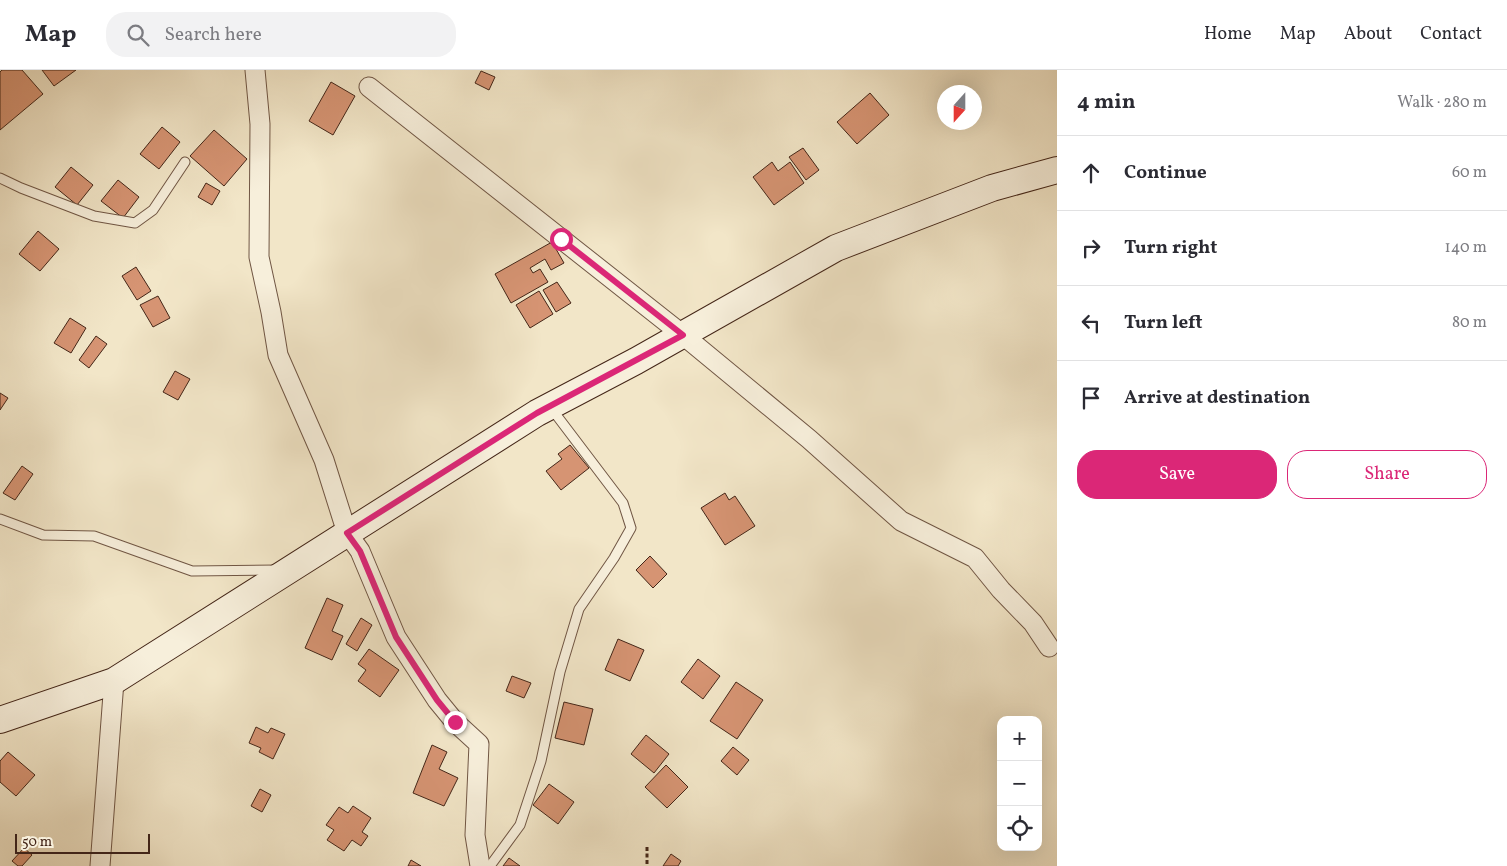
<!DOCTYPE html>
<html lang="en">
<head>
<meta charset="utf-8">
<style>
	:root { --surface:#fff; --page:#f2f2f3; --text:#2b2b33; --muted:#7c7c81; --line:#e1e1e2; --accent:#db2777 }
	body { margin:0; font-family:Vollkorn,serif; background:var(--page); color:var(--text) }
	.controls { position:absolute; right:15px; bottom:15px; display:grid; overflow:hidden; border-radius:10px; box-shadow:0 5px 20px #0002 }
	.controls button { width:45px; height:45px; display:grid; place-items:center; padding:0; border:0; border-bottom:1px solid var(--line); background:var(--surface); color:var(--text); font:25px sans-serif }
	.compass { position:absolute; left:937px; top:15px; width:45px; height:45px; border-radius:50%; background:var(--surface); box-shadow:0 5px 20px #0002; rotate:201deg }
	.scale { position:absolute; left:15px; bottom:12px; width:135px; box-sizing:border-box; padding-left:5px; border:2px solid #442618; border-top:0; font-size:14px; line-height:18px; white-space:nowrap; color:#442618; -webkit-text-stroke:4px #f7efdb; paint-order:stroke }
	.stop { position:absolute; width:15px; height:15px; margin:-11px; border:4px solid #db2777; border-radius:50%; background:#fff }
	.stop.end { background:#db2777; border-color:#fff; box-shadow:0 1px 5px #0008 }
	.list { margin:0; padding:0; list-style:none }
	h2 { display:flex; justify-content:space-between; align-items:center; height:65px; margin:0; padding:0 20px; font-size:21px }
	h2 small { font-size:16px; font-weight:400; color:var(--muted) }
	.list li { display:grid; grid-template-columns:32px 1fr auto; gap:15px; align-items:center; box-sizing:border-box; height:75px; padding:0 20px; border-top:1px solid var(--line) }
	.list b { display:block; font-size:19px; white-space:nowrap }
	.list em { font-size:16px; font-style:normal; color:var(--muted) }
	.actions { display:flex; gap:10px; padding:15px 20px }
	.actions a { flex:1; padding:11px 0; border:1px solid var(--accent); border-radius:20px; text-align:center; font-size:18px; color:var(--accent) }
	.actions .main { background:var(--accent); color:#fff }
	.icon { flex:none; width:28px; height:28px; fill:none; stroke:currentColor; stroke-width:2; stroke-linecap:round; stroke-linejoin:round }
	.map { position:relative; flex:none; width:1057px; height:796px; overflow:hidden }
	header { display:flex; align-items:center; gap:30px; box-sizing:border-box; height:70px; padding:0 25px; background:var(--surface); border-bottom:1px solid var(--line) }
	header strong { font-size:24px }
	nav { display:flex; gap:28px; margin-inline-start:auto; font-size:18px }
	.search { width:350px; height:45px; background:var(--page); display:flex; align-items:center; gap:12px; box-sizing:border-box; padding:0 18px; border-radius:20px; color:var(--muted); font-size:19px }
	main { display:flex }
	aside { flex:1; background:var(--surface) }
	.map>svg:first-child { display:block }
</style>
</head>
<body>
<header>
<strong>Map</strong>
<div class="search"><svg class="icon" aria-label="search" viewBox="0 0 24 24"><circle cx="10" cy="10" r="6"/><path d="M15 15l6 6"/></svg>Search here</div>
<nav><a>Home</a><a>Map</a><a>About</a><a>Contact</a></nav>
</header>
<main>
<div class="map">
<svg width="1057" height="796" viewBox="0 0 1057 796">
	<rect width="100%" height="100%" fill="#f2e6c8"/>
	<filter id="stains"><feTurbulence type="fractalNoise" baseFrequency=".004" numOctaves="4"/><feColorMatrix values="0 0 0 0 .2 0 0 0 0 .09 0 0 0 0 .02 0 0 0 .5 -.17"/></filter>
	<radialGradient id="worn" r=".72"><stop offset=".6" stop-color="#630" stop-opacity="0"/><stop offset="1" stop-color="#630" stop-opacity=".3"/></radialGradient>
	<path fill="#d69473" stroke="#442618" d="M2,0H22L43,24L0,60V2Z
		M42,0H76L54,16Z
		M481,1L495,7L489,20L475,13Z
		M331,12L355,26L333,65L309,51Z
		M870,23L889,45L857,74L837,52Z
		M162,57L180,72L159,99L140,84Z
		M214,60L247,89L224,116L190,86Z
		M803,78L819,100L806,110L789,87Z
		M772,92L778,101L790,92L804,113L774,135L753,107Z
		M71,97L93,115L77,135L55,117Z
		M118,110L139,127L123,148L101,131Z
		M206,113L220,121L212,135L198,127Z
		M38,161L59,179L40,201L19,184Z
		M552,172L564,193L551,200L545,189L530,198L533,203L540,199L548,212L511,233L495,204Z
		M136,197L151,221L137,230L122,206Z
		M557,212L571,233L556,242L543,220Z
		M539,221L553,244L530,258L516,235Z
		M158,226L170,248L153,257L140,235Z
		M70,248L86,258L71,283L54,273Z
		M96,266L107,274L89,298L79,290Z
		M175,301L190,309L178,330L163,322Z
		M0,323L8,328L0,340Z
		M570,375L589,398L561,420L546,401L562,389L558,384Z
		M22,396L33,404L15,430L3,423Z
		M725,423L729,430L735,426L755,456L725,475L701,438Z
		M650,486L667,504L653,518L636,500Z
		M327,528L343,535L332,561L343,566L332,590L305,578Z
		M361,548L372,555L357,581L346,574Z
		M618,569L644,580L630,611L605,600Z
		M369,579L399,600L380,627L358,611L366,600L358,594Z
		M698,589L720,606L703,629L681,612Z
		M512,606L531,613L524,628L506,621Z
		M736,612L763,630L737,669L710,651Z
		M564,632L593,639L584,675L555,668Z
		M256,657L268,663L271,658L285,664L273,689L259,682L261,678L249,673Z
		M646,665L669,684L654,703L631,684Z
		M432,675L447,682L439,699L458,708L444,736L413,723Z
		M733,677L749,690L737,705L721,691Z
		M8,682L35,705L16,726L0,712V691Z
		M666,695L688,717L667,738L645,717Z
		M549,714L574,732L558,754L533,735Z
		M260,719L271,725L262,742L251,736Z
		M353,736L371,748L362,762L368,766L361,776L352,770L344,781L327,770L334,760L326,755L339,737L348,743Z
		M24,778L32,785L22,796H18L12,791Z
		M671,784L681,791L678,796H663Z
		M509,788L520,796H503Z
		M411,790L421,796H408Z"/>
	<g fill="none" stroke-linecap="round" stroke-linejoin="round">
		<g stroke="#705644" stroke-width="11">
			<path id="lane" d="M0,108L21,118L94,146L135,153L153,140L185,92
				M0,449L43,465L94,466L192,501L276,500
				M490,796L520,755L541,691L560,602L579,539L614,488L631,458L623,433L551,338"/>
		</g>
		<g stroke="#705644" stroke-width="21">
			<path id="street" d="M255,0L260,54L259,187L271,242L278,285L324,390L347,463L360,481L396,567L437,630L455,652L479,674L475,765L480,796
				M369,17L683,265L809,369L901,451L975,488L1001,520L1033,553L1049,577
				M100,796L114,611"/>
		</g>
		<g stroke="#442618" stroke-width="28">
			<path id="secondary" d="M0,650L114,611L537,343L636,291L836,178L992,118L1057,100"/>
		</g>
		<path stroke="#442618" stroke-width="3" stroke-dasharray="4 2.5" stroke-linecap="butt" d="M647,777V796"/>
		<use href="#lane" stroke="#f7efdb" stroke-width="9"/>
		<use href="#street" stroke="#f7efdb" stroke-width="19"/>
		<use href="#secondary" stroke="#f7efdb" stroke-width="26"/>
	</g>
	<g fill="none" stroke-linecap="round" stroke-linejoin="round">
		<path stroke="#db2777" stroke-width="6" d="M455,652L437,630L396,567L360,481L347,463L537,343L683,265L561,169"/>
	</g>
	<rect width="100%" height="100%" filter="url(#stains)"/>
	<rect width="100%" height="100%" fill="url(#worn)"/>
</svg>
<div class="controls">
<button>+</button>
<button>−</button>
<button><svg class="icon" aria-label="locate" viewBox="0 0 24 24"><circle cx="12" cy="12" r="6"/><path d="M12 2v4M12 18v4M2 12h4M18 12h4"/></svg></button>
</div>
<svg class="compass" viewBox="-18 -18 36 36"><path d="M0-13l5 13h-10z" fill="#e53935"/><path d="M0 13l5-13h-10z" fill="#7c7c81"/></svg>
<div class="scale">50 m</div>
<div class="stop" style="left:561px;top:169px"></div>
<div class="stop end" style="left:455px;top:652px"></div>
</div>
<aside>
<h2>4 min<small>Walk · 280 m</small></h2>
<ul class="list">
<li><svg class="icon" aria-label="ahead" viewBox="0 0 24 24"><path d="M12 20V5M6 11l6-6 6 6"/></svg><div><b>Continue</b></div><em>60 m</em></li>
<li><svg class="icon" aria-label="right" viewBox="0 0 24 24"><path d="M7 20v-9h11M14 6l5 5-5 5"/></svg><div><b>Turn right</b></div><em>140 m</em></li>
<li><svg class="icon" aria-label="left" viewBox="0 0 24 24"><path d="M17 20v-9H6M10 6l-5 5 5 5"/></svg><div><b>Turn left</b></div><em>80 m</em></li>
<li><svg class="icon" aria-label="arrive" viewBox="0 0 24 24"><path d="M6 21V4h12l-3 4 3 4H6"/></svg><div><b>Arrive at destination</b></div></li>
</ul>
<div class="actions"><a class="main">Save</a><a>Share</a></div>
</aside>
</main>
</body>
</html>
